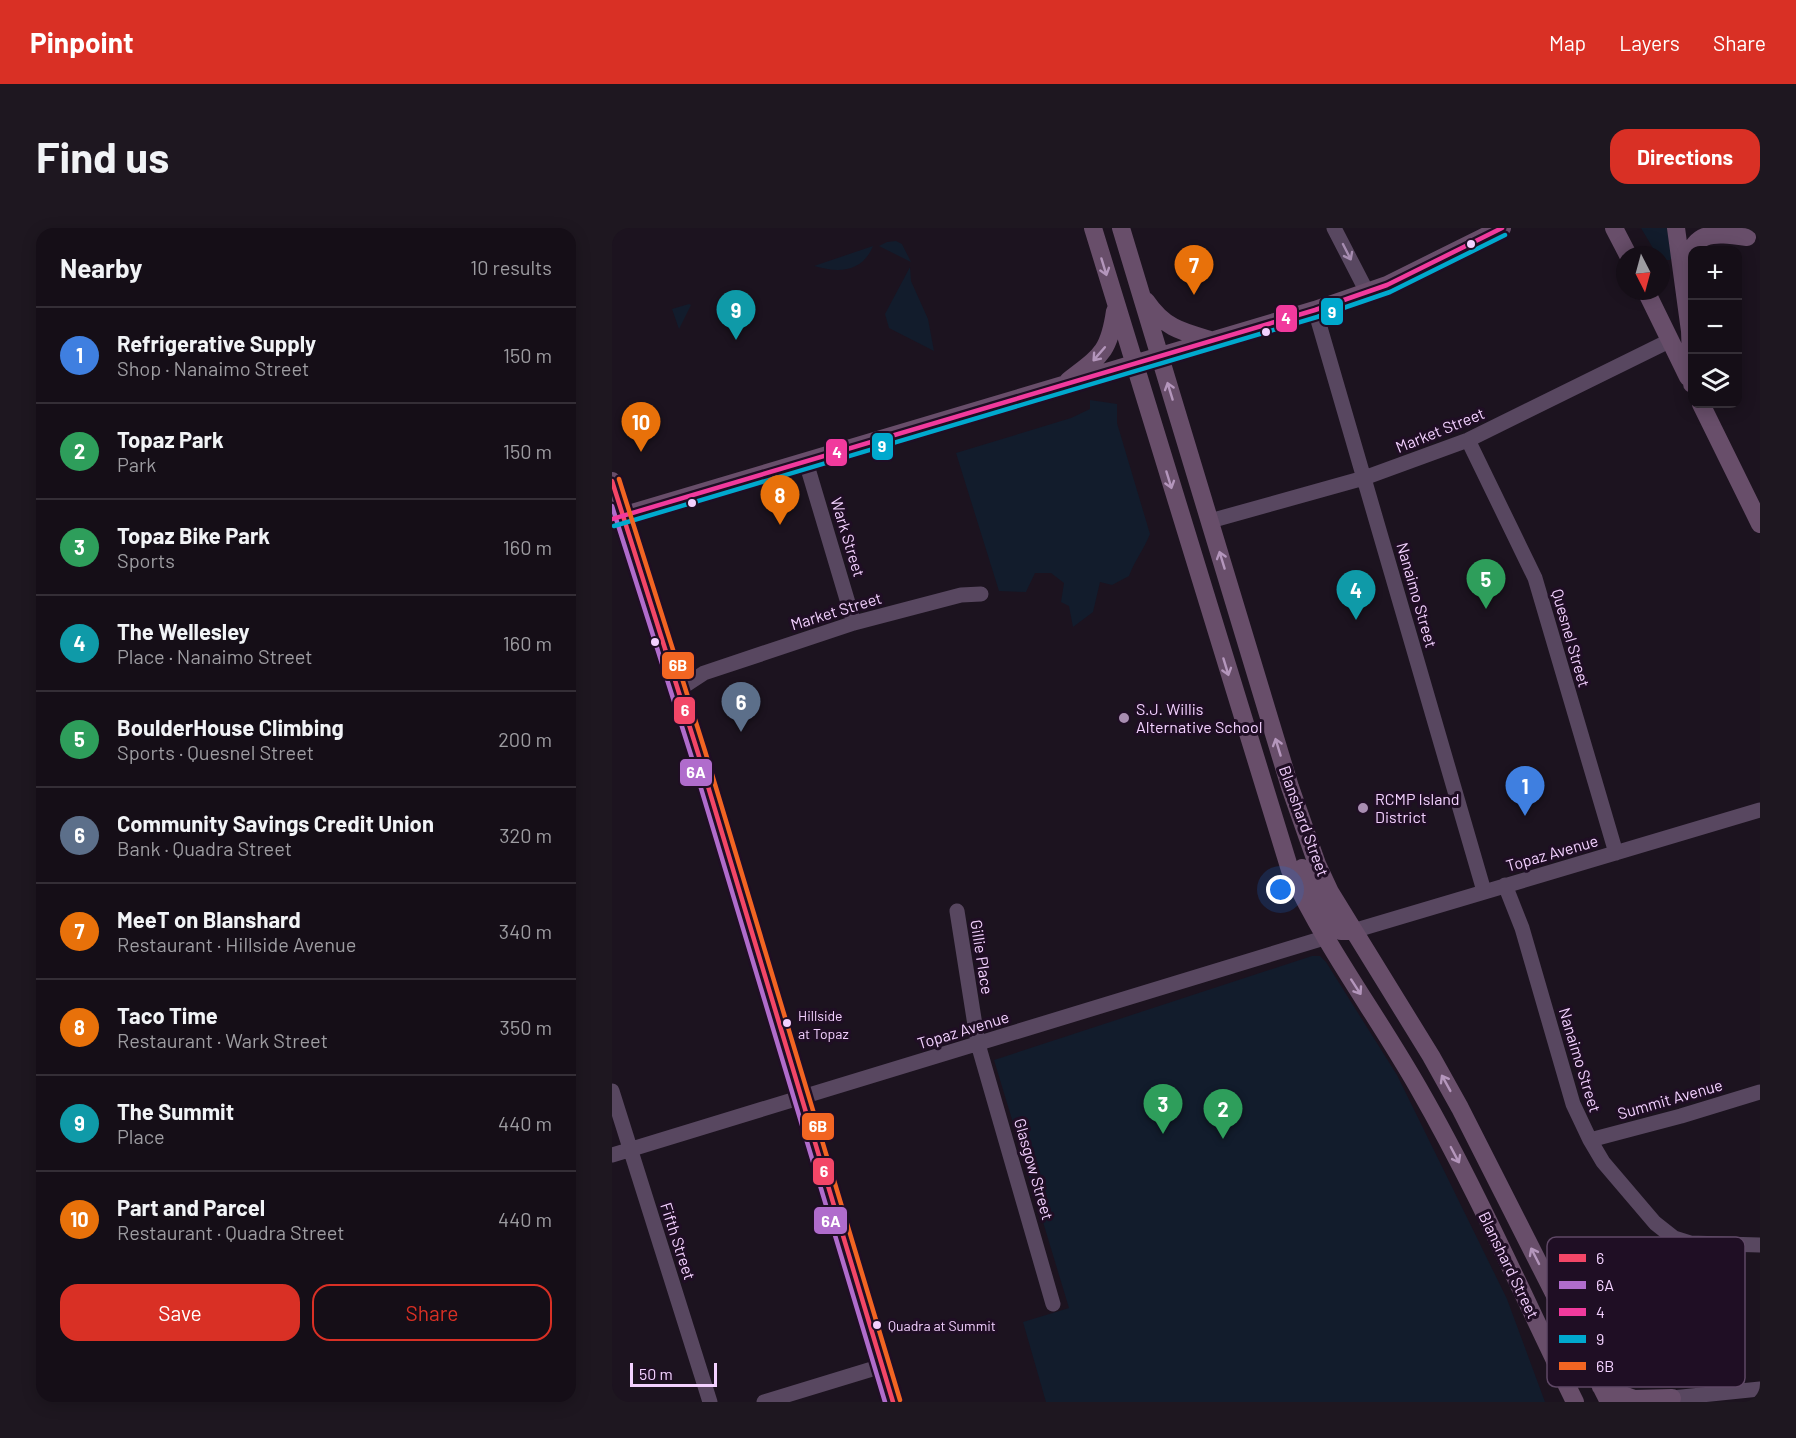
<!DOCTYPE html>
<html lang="en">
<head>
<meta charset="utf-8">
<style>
	:root { --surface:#150e17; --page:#1e1720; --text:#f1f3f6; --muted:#9d9ca1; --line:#342e36; --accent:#d93025 }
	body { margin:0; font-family:Barlow,sans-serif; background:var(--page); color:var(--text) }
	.controls { position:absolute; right:18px; top:18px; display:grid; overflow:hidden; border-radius:12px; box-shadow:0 3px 15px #0003 }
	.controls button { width:54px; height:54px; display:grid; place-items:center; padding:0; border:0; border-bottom:2px solid var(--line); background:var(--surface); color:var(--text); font:30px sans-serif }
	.compass { position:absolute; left:1004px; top:18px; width:54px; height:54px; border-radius:50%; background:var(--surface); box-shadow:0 3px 15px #0003; rotate:174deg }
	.scale { position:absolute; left:18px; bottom:15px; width:87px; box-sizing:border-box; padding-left:6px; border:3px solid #f3d1ff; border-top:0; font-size:16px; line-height:21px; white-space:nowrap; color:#f3d1ff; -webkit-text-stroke:4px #1f0e24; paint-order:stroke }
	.you { position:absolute; left:669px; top:662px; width:21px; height:21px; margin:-15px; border:4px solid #fff; border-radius:50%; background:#1a73e8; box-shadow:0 0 0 9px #1a73e833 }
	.badge { display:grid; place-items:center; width:39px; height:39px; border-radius:50%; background:var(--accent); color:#fff; font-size:20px; font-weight:700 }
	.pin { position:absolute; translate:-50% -50px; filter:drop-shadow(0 2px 3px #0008) }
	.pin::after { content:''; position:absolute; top:32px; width:21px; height:18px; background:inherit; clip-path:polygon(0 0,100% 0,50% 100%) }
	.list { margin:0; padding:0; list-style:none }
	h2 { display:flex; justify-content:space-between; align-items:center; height:78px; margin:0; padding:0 24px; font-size:26px }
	h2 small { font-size:20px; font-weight:400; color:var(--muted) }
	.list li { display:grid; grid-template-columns:39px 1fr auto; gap:18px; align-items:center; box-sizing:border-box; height:96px; padding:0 24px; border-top:2px solid var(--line) }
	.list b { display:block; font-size:22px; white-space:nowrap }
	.list p { margin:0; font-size:20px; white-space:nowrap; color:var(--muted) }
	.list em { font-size:20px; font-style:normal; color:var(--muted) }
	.actions { display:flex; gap:12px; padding:18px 24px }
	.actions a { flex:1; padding:14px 0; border:2px solid var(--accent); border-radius:18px; text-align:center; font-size:21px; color:var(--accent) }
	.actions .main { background:var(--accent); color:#fff }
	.icon { flex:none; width:33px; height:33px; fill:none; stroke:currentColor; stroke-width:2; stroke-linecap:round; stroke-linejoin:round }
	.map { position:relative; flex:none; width:1148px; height:1174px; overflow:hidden; border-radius:18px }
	header { display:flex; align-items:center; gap:36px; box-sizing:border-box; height:84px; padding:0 30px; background:var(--accent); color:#fff }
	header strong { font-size:28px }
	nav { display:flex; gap:33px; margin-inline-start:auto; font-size:21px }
	.intro { display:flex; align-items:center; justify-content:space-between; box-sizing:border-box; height:144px; padding:0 36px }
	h1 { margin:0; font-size:42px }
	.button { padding:15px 27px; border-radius:18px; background:var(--accent); color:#fff; font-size:21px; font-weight:700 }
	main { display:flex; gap:36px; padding:0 36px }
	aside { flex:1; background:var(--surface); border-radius:18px; box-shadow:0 3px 15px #0003 }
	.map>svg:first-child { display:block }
</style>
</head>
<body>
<header>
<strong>Pinpoint</strong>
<nav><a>Map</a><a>Layers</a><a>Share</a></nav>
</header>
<div class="intro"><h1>Find us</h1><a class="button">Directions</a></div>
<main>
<aside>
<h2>Nearby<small>10 results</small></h2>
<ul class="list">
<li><span class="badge" style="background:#3f7fe0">1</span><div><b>Refrigerative Supply</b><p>Shop · Nanaimo Street</p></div><em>150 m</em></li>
<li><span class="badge" style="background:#2e9e5b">2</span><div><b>Topaz Park</b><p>Park</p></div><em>150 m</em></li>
<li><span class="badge" style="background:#2e9e5b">3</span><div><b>Topaz Bike Park</b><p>Sports</p></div><em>160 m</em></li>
<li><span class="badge" style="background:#0f9aa8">4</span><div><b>The Wellesley</b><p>Place · Nanaimo Street</p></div><em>160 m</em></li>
<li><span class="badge" style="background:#2e9e5b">5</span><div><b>BoulderHouse Climbing</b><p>Sports · Quesnel Street</p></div><em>200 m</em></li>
<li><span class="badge" style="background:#5c6f8a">6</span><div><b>Community Savings Credit Union</b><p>Bank · Quadra Street</p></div><em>320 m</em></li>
<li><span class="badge" style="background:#e8710a">7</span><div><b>MeeT on Blanshard</b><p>Restaurant · Hillside Avenue</p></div><em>340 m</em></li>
<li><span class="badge" style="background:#e8710a">8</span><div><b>Taco Time</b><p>Restaurant · Wark Street</p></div><em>350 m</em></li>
<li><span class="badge" style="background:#0f9aa8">9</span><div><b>The Summit</b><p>Place</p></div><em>440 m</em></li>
<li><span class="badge" style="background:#e8710a">10</span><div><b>Part and Parcel</b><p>Restaurant · Quadra Street</p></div><em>440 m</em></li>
</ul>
<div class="actions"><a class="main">Save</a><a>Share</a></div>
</aside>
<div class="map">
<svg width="1148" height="1174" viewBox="0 0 1148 1174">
	<rect width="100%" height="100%" fill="#1c131f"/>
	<path fill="#121c2c" d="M1029,0H1055L1060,29L1058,32H1049V27H1045Z
		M284,13L290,16L299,34L267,18L275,14Z
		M261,18C250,45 226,45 202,38Z
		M298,39L299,53L316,91L322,123L277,100L273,86Z
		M77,76L79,77L67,101L60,81Z
		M478,172L505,176V195L538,306C532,321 523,332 517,348L500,357L488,354L481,384L461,399L457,378L449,374L452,355L439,345H423L414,364L387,363L344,225L459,190L478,181Z
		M700,728H708L714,734L785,847L895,1071L933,1174H434L411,1094L457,1080L382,832Z"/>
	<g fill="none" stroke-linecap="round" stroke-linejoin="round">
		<path stroke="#584760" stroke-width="15" d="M722,0L755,64
			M703,82L872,663
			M856,212L923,350L1004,625
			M194,234L242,395
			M598,293L752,250L856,212L1059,112
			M66,462L92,445L242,395L349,367L369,366
			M893,657L910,700L961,876L978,912L991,934L1043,995L1062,1010L1078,1015L1148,1017
			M345,683L366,816L441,1076
			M741,703L1148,582
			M0,863L98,1174
			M978,912L1069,888L1148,864
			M0,927L712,710
			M1060,1170L1148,1161
			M152,1174L270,1138"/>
		<path stroke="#684e6a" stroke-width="18" d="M481,0L678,642C714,720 765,787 807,861C865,962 912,1070 963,1174
			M509,0L678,559L705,636L718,664L819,828L848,880L997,1174
			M1002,0L1016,27
			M1064,0L1078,103L1080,156
			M1073,43C1079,2 1100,4 1135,9
			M1034,63L1076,149
			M534,73C553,101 571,104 602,113
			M456,153C488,128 497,125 503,83
			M1089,176L1148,296
			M0,253L86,525L281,1174
			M0,291L703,82L775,57L890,0
			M690,640L723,699L729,703H741
			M989,1159L1022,1171L1060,1170"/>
		<g stroke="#1f0e24" stroke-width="9">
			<path id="bus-1" d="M0,253L86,525L281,1174"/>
		</g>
		<g stroke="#1f0e24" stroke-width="9">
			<path id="bus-2" d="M0,278L79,527L273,1174"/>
		</g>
		<g stroke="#1f0e24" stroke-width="9">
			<path id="bus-3" d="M0,291L703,82L775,57L890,0"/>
		</g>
		<g stroke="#1f0e24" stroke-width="9">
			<path id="bus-4" d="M2,298L705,89L778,64L893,7"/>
		</g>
		<g stroke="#1f0e24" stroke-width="9">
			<path id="bus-5" d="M7,251L93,523L288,1172"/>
		</g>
		<use href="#bus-1" stroke="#f34667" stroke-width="4.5"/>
		<use href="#bus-2" stroke="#b06ccc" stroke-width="4.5"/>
		<use href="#bus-3" stroke="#f13a9d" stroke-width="4.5"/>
		<use href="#bus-4" stroke="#00a9ce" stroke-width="4.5"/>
		<use href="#bus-5" stroke="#f26522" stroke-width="4.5"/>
	</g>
	<defs><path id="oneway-shaft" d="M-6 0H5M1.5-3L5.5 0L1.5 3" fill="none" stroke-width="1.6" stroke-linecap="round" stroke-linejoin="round" transform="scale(1.5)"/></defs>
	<use stroke="#a68cb0" href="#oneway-shaft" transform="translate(735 24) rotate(63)"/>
	<g stroke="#b496bc">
		<use href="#oneway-shaft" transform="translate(492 39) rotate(73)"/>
		<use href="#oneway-shaft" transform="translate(487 126) rotate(131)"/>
		<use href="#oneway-shaft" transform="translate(558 163) rotate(-107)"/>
		<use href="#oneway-shaft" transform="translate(557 252) rotate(73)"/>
		<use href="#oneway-shaft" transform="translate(610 332) rotate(-107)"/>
		<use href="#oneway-shaft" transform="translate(614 439) rotate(73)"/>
		<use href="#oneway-shaft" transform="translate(666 519) rotate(-107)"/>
		<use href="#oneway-shaft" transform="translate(744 759) rotate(57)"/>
		<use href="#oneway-shaft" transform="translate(834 855) rotate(-119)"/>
		<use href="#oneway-shaft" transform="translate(843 927) rotate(62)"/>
		<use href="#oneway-shaft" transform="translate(923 1028) rotate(-117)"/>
	</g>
	<g fill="#f3d1ff" stroke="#1f0e24" stroke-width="2">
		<circle cx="859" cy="16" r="5"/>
		<circle cx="654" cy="104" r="5"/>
		<circle cx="80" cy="275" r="5"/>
		<circle cx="43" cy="414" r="5"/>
		<circle cx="175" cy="795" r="5"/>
		<circle cx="265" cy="1097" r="5"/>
	</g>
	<g fill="#a88eb1" stroke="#1f0e24" stroke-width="2">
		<circle cx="512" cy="490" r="6"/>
		<circle cx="751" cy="580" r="6"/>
	</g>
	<g text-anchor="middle" stroke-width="6" stroke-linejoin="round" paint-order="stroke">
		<g font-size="14" fill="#f3d1ff" stroke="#1f0e24" text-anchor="start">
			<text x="186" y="793">Hillside<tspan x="186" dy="18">at Topaz</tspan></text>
			<text x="276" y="1103">Quadra at Summit</text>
		</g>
		<g font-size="16" fill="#f3d1ff" stroke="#1f0e24">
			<text transform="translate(828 202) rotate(-22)" y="6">Market Street</text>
			<text transform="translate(236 309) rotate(73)" y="6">Wark Street</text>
			<text transform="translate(805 367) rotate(74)" y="6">Nanaimo Street</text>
			<text transform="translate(224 383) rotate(-17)" y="6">Market Street</text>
			<text transform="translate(959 410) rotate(74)" y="6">Quesnel Street</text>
			<text transform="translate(692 593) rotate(70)" y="6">Blanshard Street</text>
			<text transform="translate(940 625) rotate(-16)" y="6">Topaz Avenue</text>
			<text transform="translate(370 729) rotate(81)" y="6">Gillie Place</text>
			<text transform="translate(351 802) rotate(-17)" y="6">Topaz Avenue</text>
			<text transform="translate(968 832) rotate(73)" y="6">Nanaimo Street</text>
			<text transform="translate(1058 871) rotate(-16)" y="6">Summit Avenue</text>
			<text transform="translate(422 941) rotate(74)" y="6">Glasgow Street</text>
			<text transform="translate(66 1013) rotate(72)" y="6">Fifth Street</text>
			<text transform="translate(897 1037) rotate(64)" y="6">Blanshard Street</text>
		</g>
		<g font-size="16" fill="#f3d1ff" stroke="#1f0e24" text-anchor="start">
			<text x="524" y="487">S.J. Willis<tspan x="524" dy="18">Alternative School</tspan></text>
			<text x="763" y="577">RCMP Island<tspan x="763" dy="18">District</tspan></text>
		</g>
	</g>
	<rect x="935" y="1009" width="198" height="150" rx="9" fill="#1f0e24" stroke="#5f4866" stroke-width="1.5"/>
	<rect x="947" y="1026" width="27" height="8" fill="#f34667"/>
	<rect x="947" y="1053" width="27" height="8" fill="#b06ccc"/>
	<rect x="947" y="1080" width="27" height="8" fill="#f13a9d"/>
	<rect x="947" y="1107" width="27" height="8" fill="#00a9ce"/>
	<rect x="947" y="1134" width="27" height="8" fill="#f26522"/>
	<g font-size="16" fill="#f3d1ff">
		<text x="984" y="1036">6</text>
		<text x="984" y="1063">6A</text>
		<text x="984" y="1090">4</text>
		<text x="984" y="1117">9</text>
		<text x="984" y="1144">6B</text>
	</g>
	<g stroke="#1f0e24" stroke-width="2">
		<rect x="708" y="69" width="24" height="29" rx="6" fill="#00a9ce"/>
		<rect x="663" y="76" width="23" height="29" rx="6" fill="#f13a9d"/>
		<rect x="259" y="204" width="23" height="29" rx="6" fill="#00a9ce"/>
		<rect x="213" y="210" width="23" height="29" rx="6" fill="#f13a9d"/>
		<rect x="49" y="423" width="34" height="29" rx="6" fill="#f26522"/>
		<rect x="61" y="468" width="23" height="29" rx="6" fill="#f34667"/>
		<rect x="67" y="530" width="34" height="29" rx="6" fill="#b06ccc"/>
		<rect x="189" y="884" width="34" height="29" rx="6" fill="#f26522"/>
		<rect x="200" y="929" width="23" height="29" rx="6" fill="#f34667"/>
		<rect x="201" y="978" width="35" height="29" rx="6" fill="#b06ccc"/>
	</g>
	<g font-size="16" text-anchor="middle" font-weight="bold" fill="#fff">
		<text x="720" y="90">9</text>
		<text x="674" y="96">4</text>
		<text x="270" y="224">9</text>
		<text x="225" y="230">4</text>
		<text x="66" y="443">6B</text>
		<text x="73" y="488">6</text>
		<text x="84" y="550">6A</text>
		<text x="206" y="904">6B</text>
		<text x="212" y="949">6</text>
		<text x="219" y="999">6A</text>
	</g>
</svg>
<div class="controls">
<button>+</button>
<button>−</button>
<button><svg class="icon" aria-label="layers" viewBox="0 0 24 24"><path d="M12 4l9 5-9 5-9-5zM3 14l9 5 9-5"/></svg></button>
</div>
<svg class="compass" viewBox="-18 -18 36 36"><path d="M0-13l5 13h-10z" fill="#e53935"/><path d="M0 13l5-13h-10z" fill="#9d9ca1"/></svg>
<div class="scale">50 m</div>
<div class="you"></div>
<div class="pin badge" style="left:913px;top:588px;background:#3f7fe0">1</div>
<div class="pin badge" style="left:611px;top:911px;background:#2e9e5b">2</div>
<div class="pin badge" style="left:551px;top:906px;background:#2e9e5b">3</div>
<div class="pin badge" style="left:744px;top:392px;background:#0f9aa8">4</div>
<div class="pin badge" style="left:874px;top:381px;background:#2e9e5b">5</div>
<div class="pin badge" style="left:129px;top:504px;background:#5c6f8a">6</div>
<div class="pin badge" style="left:582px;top:67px;background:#e8710a">7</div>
<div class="pin badge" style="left:168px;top:297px;background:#e8710a">8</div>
<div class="pin badge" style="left:124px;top:112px;background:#0f9aa8">9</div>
<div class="pin badge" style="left:29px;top:224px;background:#e8710a">10</div>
</div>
</main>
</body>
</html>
